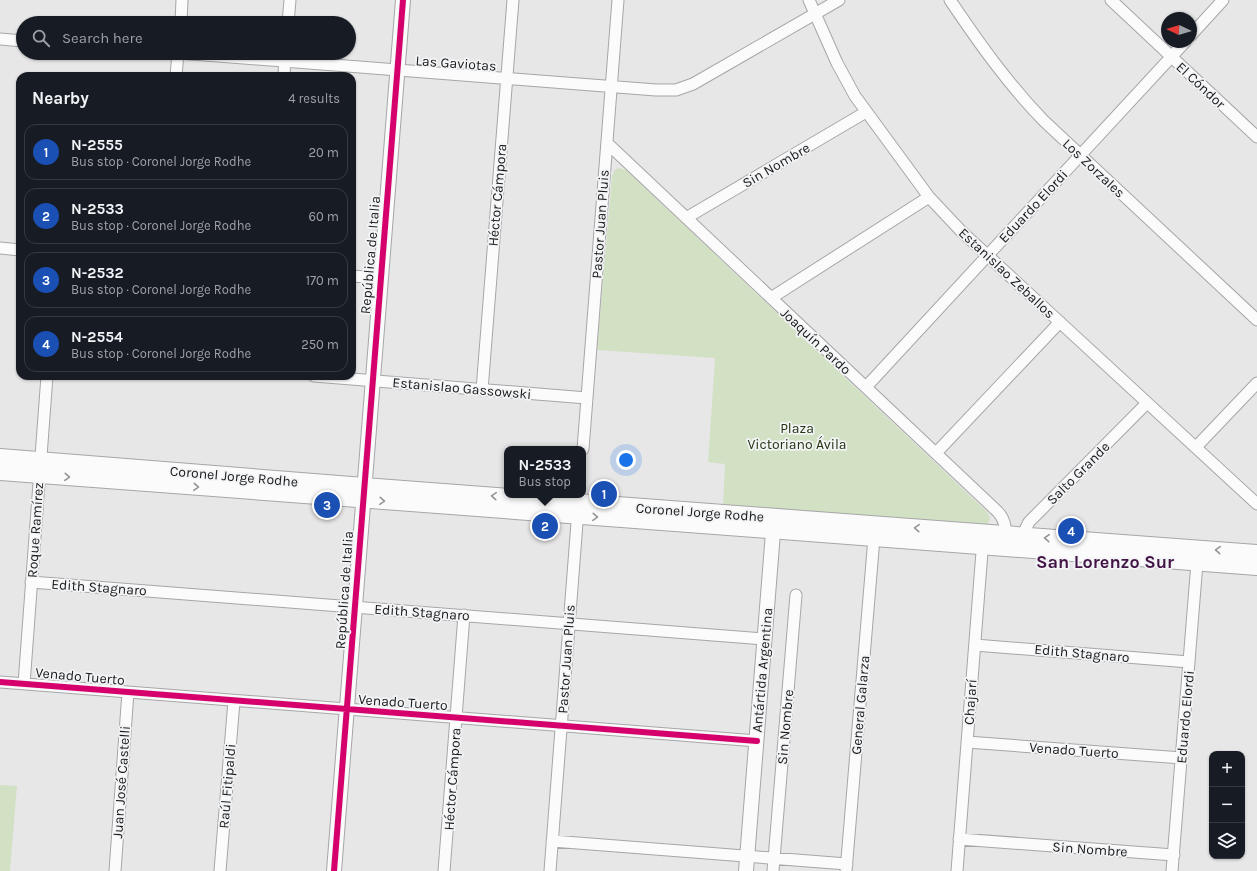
<!DOCTYPE html>
<html lang="en">
<head>
<meta charset="utf-8">
<style>
	:root { --surface:#171b24; --page:#242831; --text:#f1f3f6; --muted:#9ea1a6; --line:#363941; --accent:#2563eb }
	body { margin:0; font-family:Karla,sans-serif; background:var(--page); color:var(--text) }
	.controls { position:absolute; right:12px; bottom:12px; display:grid; overflow:hidden; border-radius:8px; box-shadow:0 1px 3px #0004 }
	.controls button { width:36px; height:36px; display:grid; place-items:center; padding:0; border:0; border-bottom:1px solid var(--line); background:var(--surface); color:var(--text); font:20px sans-serif }
	.compass { position:absolute; left:1161px; top:12px; width:36px; height:36px; border-radius:50%; background:var(--surface); box-shadow:0 1px 3px #0004; rotate:274deg }
	.you { position:absolute; left:626px; top:460px; width:14px; height:14px; margin:-10px; border:3px solid #fff; border-radius:50%; background:#1a73e8; box-shadow:0 0 0 6px #1a73e833 }
	.badge { display:grid; place-items:center; width:26px; height:26px; border-radius:50%; background:var(--accent); color:#fff; font-size:13px; font-weight:700 }
	.pin { position:absolute; translate:-50% -50%; border:2px solid #fff; box-shadow:0 1px 4px #0006 }
	.popup { position:absolute; left:504px; top:446px; width:82px; height:52px; box-sizing:border-box; display:grid; place-content:center; border-radius:8px; background:var(--surface); filter:drop-shadow(0 1px 3px #0005); font-size:13px; white-space:nowrap; color:var(--muted) }
	.popup b { font-size:15px; color:var(--text) }
	.popup::after { content:''; position:absolute; left:50%; top:100%; margin-left:-8px; border:8px solid transparent; border-top-color:var(--surface) }
	.list { margin:0; padding:0; list-style:none }
	h2 { display:flex; justify-content:space-between; align-items:center; height:52px; margin:0; padding:0 16px; font-size:17px }
	h2 small { font-size:13px; font-weight:400; color:var(--muted) }
	.list li { display:grid; grid-template-columns:26px 1fr auto; gap:12px; align-items:center; box-sizing:border-box; height:56px; margin:0 8px 8px; padding:0 8px; border:1px solid var(--line); border-radius:12px }
	.list b { display:block; font-size:15px; white-space:nowrap }
	.list p { margin:0; font-size:13px; white-space:nowrap; color:var(--muted) }
	.list em { font-size:13px; font-style:normal; color:var(--muted) }
	.icon { flex:none; width:22px; height:22px; fill:none; stroke:currentColor; stroke-width:2; stroke-linecap:round; stroke-linejoin:round }
	.map { position:relative; flex:none; width:1257px; height:871px; overflow:hidden }
	.search { position:absolute; background:var(--surface); box-shadow:0 1px 3px #0004; left:16px; top:16px; width:340px; height:44px; display:flex; align-items:center; gap:10px; box-sizing:border-box; padding:0 14px; border-radius:22px; color:var(--muted); font-size:15px }
	.panel { position:absolute; background:var(--surface); box-shadow:0 1px 3px #0004; left:16px; top:72px; width:340px; height:308px; border-radius:12px }
	.map>svg:first-child { display:block }
</style>
</head>
<body>
<div class="map">
<svg width="1257" height="871" viewBox="0 0 1257 871">
	<rect width="100%" height="100%" fill="#e7e7e8"/>
	<path fill="#d2e0c4" d="M618,168L626,170L986,511C991,516 991,522 985,526L723,507L725,464L708,462L715,358L597,350L612,176L614,171Z
		M0,785L17,786L10,871H0Z"/>
	<g fill="none" stroke-linecap="round" stroke-linejoin="round">
		<g stroke="#a6a6a7" stroke-width="13">
			<path id="minor" d="M809,0L837,63L855,96L929,197L961,231L1257,504
				M950,0C979,43 1008,84 1044,121L1257,320
				M1111,0L1257,137
				M181,23L182,0
				M288,23L290,0
				M1191,35L1223,0
				M0,39L23,41
				M179,53L656,90H676L693,84L839,0
				M176,76L178,53
				M284,76L285,53
				M607,143L998,512C1006,521 1006,530 1005,541
				M686,218L866,112
				M0,248L20,250
				M352,276L381,278
				M771,298L929,197
				M314,376L587,398
				M866,387L1185,42
				M482,390L513,0
				M1196,447L1257,383
				M583,449L618,0
				M936,453L1060,322
				M1023,542L1024,532L1029,522L1147,403
				M31,582L765,639
				M975,645L1189,662
				M0,682L757,741
				M24,684L47,376
				M967,742L1182,758
				M959,839L1174,855
				M552,841L847,864
				M115,871L128,692
				M220,871L234,701
				M444,871L464,615
				M550,871L578,510
				M773,871L796,595
				M846,871L874,538
				M957,871L983,539
				M1172,871L1197,563"/>
		</g>
		<g stroke="#a6a6a7" stroke-width="16">
			<path id="tertiary" d="M334,871L403,0
				M746,871L774,520"/>
		</g>
		<g stroke="#a6a6a7" stroke-width="18">
			<path id="secondary" d="M0,457L364,486L1257,553
				M0,472L1257,567"/>
		</g>
		<use href="#minor" stroke="#fbfbfc" stroke-width="11"/>
		<use href="#tertiary" stroke="#fbfbfc" stroke-width="14"/>
		<use href="#secondary" stroke="#fbfbfc" stroke-width="16"/>
		<g stroke="#f3f4f6" stroke-width="8">
			<path id="cycleway" d="M0,682L757,741
				M334,871L403,0"/>
		</g>
		<use href="#cycleway" stroke="#d6006c" stroke-width="6"/>
	</g>
	<defs><path id="oneway-chevron" d="M-2-3.5L2.5 0L-2 3.5" fill="none" stroke-width="1.6" stroke-linecap="round" stroke-linejoin="round"/></defs>
	<g stroke="#959596">
		<use href="#oneway-chevron" transform="translate(67 477) rotate(4)"/>
		<use href="#oneway-chevron" transform="translate(196 487) rotate(4)"/>
		<use href="#oneway-chevron" transform="translate(494 496) rotate(-176)"/>
		<use href="#oneway-chevron" transform="translate(382 501) rotate(4)"/>
		<use href="#oneway-chevron" transform="translate(595 517) rotate(4)"/>
		<use href="#oneway-chevron" transform="translate(917 528) rotate(-176)"/>
		<use href="#oneway-chevron" transform="translate(1047 538) rotate(-176)"/>
		<use href="#oneway-chevron" transform="translate(1218 550) rotate(-176)"/>
	</g>
	<g text-anchor="middle" stroke-width="3.5" stroke-linejoin="round" paint-order="stroke">
		<g font-size="14" fill="#19191a" stroke="#f3f4f6">
			<text transform="translate(456 63) rotate(4)" y="5">Las Gaviotas</text>
			<text transform="translate(1201 85) rotate(43)" y="5">El Cóndor</text>
			<text transform="translate(776 165) rotate(-30)" y="5">Sin Nombre</text>
			<text transform="translate(1094 168) rotate(43)" y="5">Los Zorzales</text>
			<text transform="translate(497 195) rotate(-85)" y="5">Héctor Cámpora</text>
			<text transform="translate(1033 206) rotate(-47)" y="5">Eduardo Elordi</text>
			<text transform="translate(600 224) rotate(-86)" y="5">Pastor Juan Pluis</text>
			<text transform="translate(370 255) rotate(-85)" y="5">República de Italia</text>
			<text transform="translate(1007 273) rotate(43)" y="5">Estanislao Zeballos</text>
			<text transform="translate(816 341) rotate(43)" y="5">Joaquín Pardo</text>
			<text transform="translate(462 388) rotate(5)" y="5">Estanislao Gassowski</text>
			<text transform="translate(1078 473) rotate(-45)" y="5">Salto Grande</text>
			<text transform="translate(234 476) rotate(5)" y="5">Coronel Jorge Rodhe</text>
			<text transform="translate(700 512) rotate(4)" y="5">Coronel Jorge Rodhe</text>
			<text transform="translate(35 530) rotate(-86)" y="5">Roque Ramírez</text>
			<text transform="translate(99 587) rotate(4)" y="5">Edith Stagnaro</text>
			<text transform="translate(344 590) rotate(-86)" y="5">República de Italia</text>
			<text transform="translate(422 612) rotate(4)" y="5">Edith Stagnaro</text>
			<text transform="translate(1082 653) rotate(5)" y="5">Edith Stagnaro</text>
			<text transform="translate(566 659) rotate(-86)" y="5">Pastor Juan Pluis</text>
			<text transform="translate(762 670) rotate(-85)" y="5">Antártida Argentina</text>
			<text transform="translate(80 676) rotate(5)" y="5">Venado Tuerto</text>
			<text transform="translate(403 702) rotate(4)" y="5">Venado Tuerto</text>
			<text transform="translate(970 702) rotate(-86)" y="5">Chajarí</text>
			<text transform="translate(860 705) rotate(-85)" y="5">General Galarza</text>
			<text transform="translate(1185 717) rotate(-85)" y="5">Eduardo Elordi</text>
			<text transform="translate(785 727) rotate(-85)" y="5">Sin Nombre</text>
			<text transform="translate(1074 750) rotate(4)" y="5">Venado Tuerto</text>
			<text transform="translate(452 779) rotate(-86)" y="5">Héctor Cámpora</text>
			<text transform="translate(121 782) rotate(-86)" y="5">Juan José Castelli</text>
			<text transform="translate(227 786) rotate(-85)" y="5">Raúl Fitipaldi</text>
			<text transform="translate(1090 849) rotate(4)" y="5">Sin Nombre</text>
		</g>
		<g font-size="14" fill="#23330f" stroke="#f3f4f6">
			<text x="797" y="433">Plaza<tspan x="797" dy="16">Victoriano Ávila</tspan></text>
		</g>
		<g font-size="18" font-weight="bold" fill="#431547" stroke="#f3f4f6">
			<text x="1105" y="568">San Lorenzo Sur</text>
		</g>
	</g>
</svg>
<div class="controls">
<button>+</button>
<button>−</button>
<button><svg class="icon" aria-label="layers" viewBox="0 0 24 24"><path d="M12 4l9 5-9 5-9-5zM3 14l9 5 9-5"/></svg></button>
</div>
<svg class="compass" viewBox="-18 -18 36 36"><path d="M0-13l5 13h-10z" fill="#e53935"/><path d="M0 13l5-13h-10z" fill="#9ea1a6"/></svg>
<div class="you"></div>
<div class="pin badge" style="left:604px;top:494px;background:#1a4fb4">1</div>
<div class="pin badge" style="left:545px;top:526px;background:#1a4fb4">2</div>
<div class="popup"><b>N-2533</b>Bus stop</div>
<div class="pin badge" style="left:327px;top:505px;background:#1a4fb4">3</div>
<div class="pin badge" style="left:1071px;top:531px;background:#1a4fb4">4</div>
<div class="search"><svg class="icon" aria-label="search" viewBox="0 0 24 24"><circle cx="10" cy="10" r="6"/><path d="M15 15l6 6"/></svg>Search here</div>
<section class="panel">
<h2>Nearby<small>4 results</small></h2>
<ul class="list">
<li><span class="badge" style="background:#1a4fb4">1</span><div><b>N-2555</b><p>Bus stop · Coronel Jorge Rodhe</p></div><em>20 m</em></li>
<li><span class="badge" style="background:#1a4fb4">2</span><div><b>N-2533</b><p>Bus stop · Coronel Jorge Rodhe</p></div><em>60 m</em></li>
<li><span class="badge" style="background:#1a4fb4">3</span><div><b>N-2532</b><p>Bus stop · Coronel Jorge Rodhe</p></div><em>170 m</em></li>
<li><span class="badge" style="background:#1a4fb4">4</span><div><b>N-2554</b><p>Bus stop · Coronel Jorge Rodhe</p></div><em>250 m</em></li>
</ul>
</section>
</div>
</body>
</html>
